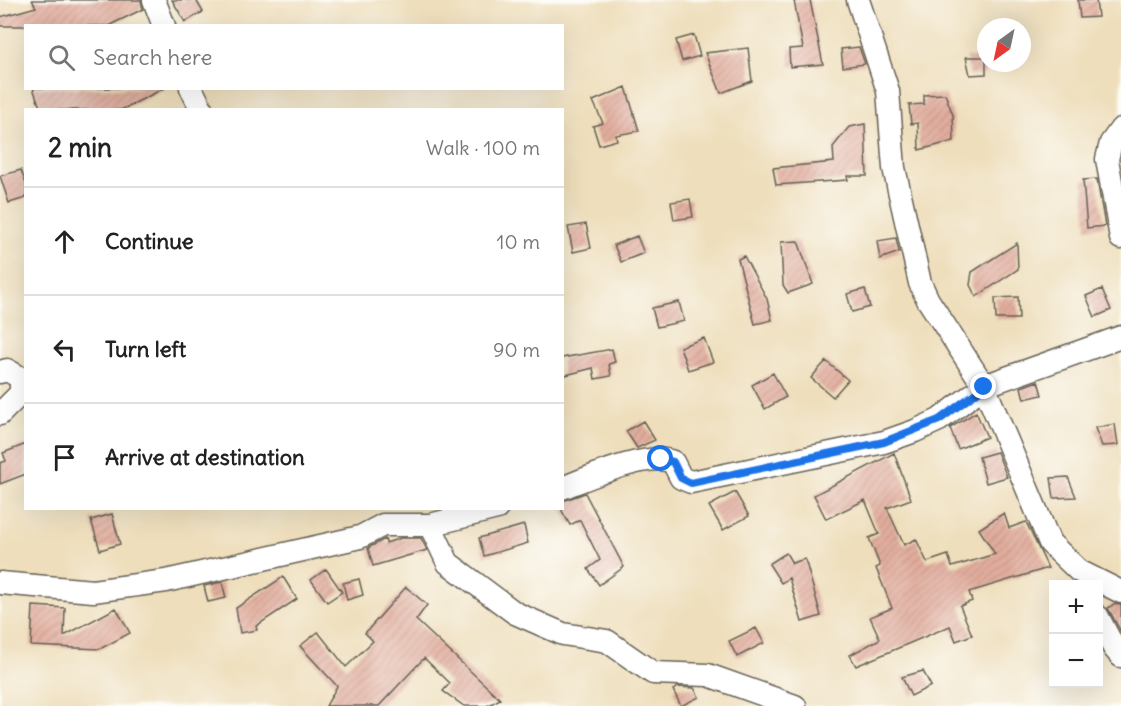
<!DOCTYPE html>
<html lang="en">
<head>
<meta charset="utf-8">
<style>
	:root { --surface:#fff; --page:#f2f2f2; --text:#222; --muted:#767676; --line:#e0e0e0 }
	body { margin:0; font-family:Delius,sans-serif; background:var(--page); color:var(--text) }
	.controls { position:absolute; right:18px; bottom:18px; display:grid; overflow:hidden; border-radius:0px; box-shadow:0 6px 24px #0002 }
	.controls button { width:54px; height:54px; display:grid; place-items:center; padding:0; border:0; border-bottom:2px solid var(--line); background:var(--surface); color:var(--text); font:30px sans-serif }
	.compass { position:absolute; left:977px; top:18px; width:54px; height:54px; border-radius:50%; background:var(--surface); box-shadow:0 6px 24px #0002; rotate:213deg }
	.stop { position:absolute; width:18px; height:18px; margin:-14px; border:4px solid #1a73e8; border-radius:50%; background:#fff }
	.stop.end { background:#1a73e8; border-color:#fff; box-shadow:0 2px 6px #0008 }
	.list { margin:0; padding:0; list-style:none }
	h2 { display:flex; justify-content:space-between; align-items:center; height:78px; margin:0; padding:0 24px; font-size:26px }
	h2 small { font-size:20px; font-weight:400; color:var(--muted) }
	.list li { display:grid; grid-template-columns:39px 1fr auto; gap:18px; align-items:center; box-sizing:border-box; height:108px; padding:0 24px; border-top:2px solid var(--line) }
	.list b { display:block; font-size:22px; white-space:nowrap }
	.list em { font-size:20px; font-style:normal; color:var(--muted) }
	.icon { flex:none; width:33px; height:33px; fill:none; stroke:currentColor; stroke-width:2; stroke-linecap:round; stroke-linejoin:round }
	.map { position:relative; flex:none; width:1121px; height:706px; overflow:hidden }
	.search { position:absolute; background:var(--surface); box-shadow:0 6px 24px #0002; left:24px; top:24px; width:540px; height:66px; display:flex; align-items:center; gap:15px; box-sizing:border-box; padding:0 21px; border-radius:0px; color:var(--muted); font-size:22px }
	.panel { position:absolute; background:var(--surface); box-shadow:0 6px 24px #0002; left:24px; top:108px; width:540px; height:402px; border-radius:0px }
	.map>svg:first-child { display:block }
</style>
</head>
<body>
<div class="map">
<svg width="1121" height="706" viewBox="0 0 1121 706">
	<defs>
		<pattern id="building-hatch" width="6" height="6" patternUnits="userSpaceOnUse" patternTransform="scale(1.5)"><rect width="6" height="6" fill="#e2ad9d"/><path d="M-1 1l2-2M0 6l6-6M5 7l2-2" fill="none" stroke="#c19487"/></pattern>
	</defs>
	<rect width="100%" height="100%" fill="#fdfcf7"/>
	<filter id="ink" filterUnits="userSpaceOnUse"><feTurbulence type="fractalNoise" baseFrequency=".0167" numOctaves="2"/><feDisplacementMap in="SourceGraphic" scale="12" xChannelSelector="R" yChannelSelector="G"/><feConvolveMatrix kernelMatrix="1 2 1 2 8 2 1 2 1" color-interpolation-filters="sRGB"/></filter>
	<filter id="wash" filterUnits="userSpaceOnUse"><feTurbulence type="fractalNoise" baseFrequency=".008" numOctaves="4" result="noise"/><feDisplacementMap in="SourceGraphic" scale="24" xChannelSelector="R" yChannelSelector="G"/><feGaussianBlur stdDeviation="1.35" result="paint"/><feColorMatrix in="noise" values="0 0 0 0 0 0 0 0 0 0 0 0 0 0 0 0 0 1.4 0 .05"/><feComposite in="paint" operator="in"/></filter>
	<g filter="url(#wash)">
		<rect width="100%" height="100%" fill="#eedebb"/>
		<g id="blocks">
			<path fill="url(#building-hatch)" d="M32,0H141L143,9L108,26H0V17L36,7Z
				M172,0H196L203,12L185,22Z
				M810,0L823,64L790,67L789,49L803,48L794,1Z
				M1078,0H1096L1098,17L1080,18Z
				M694,35L700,56L682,61L676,40Z
				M859,47L865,64L843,67L841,49Z
				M748,48L752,81L721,93L705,53Z
				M966,57H986V74L970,75Z
				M626,87L639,131L616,135L617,140L599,145L593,126L603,123L593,101Z
				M33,88H165L121,110H41Z
				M945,94L953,115L954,141L919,150L918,123L911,124L909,105L924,104V95Z
				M865,124L867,176H847L848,180L776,185L773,168L834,162L833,147L849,127Z
				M21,170L26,184V198L9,203L0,176Z
				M1097,179L1105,226L1087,228L1083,180Z
				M690,199L693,217L674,220L671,202Z
				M586,224L591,248L573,252L568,227Z
				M637,236L644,253L621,262L614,245Z
				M896,238L899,252L880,259L877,241Z
				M798,241L813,284L788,293L783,285L781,242Z
				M1017,243L1018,269L976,297L970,285L972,272Z
				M744,256L767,299L772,320L755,324L738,259Z
				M865,289L870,307L852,312L847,294Z
				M1102,289L1111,310L1095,317L1086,296Z
				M1018,297L1019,319H996L995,298Z
				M679,302L684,321L657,327L652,308Z
				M704,338L713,362L688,370L680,347Z
				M612,349L615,362L609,364L611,376L595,379L593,368L562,376V358Z
				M826,361L848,380L833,397L811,378Z
				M773,373L786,397L765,409L752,385Z
				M1038,381L1042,395L1024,399L1021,387Z
				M976,412L987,437L958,449L950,428Z
				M643,421L655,440L637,448L626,431Z
				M1115,424L1118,445L1102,446L1095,428Z
				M26,444V474L0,484V463L6,461L3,453Z
				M997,452L1007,477L986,483L979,457Z
				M894,453L911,499L887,508L904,545L916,539L927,562L948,555L952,567L995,554L979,529L1004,513L1009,528L1026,522L1048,568L969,592L972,601L960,606L972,635L956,641L950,626L856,666L850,655L880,639L870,617L892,608L876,568L880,566L869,538L879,534L865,500L826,519L814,495Z
				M1068,477L1076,497L1054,498L1051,478Z
				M735,492L749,516L723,530L709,506Z
				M585,493L624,567L599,585L588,569L600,560L580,520L570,525L562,511V501Z
				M112,514L120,544L100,550L91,520Z
				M524,525L528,543L484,556L479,538Z
				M401,538H421L427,550L373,566L368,548L385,539L386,543Z
				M786,553L792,563L805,559L821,616L802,622L789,578L781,583L769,564Z
				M326,569L342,592L327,602L311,580Z
				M283,577L297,599L256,626L257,630L240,633L236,608Z
				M359,579L363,595L347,600L343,583Z
				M222,582L226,598L208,602L204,586Z
				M406,587L427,605L416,620L500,699L487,706H464L443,691L450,683L424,658L379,706H326L337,686L300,646L318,632L346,667L373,641L365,633Z
				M1114,604L1121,605V632L1108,608Z
				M33,606L65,608L64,636L116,608L130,633L100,649L31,646Z
				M756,628L764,643L737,657L729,641Z
				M923,671L931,686L911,696L902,677Z
				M678,687L694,688L699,697L681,706L673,690Z"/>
		</g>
	</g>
	<g filter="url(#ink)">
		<use href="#blocks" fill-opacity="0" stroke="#666054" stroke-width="1.5"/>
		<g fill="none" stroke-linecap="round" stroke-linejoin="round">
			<g stroke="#666054" stroke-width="25">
				<path id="minor" d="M154,0L164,26
					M858,0L888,91L894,168L920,283L928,300L984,386L1050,543L1079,571L1121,592
					M191,88L202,110
					M1121,129L1111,143L1107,159L1121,238
					M0,372L7,370L21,378V393L0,414
					M562,488C588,478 648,451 673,462L681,478L691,482L884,442L915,431L939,420L984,386L1121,337
					M430,525L448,563L515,613L563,634L607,641L653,673L708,675L795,706
					M0,583L93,591L166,581L360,537L383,525H430L497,508
					M1098,617L1114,648L1121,656"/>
			</g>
			<use href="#minor" stroke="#fff" stroke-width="22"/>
		</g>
	</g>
	<g fill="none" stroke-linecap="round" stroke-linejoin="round" filter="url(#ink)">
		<path stroke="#1a73e8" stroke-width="8" d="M661,459L673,462L681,478L691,483L884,442L939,420L984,387"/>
	</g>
</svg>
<div class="controls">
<button>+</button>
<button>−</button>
</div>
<svg class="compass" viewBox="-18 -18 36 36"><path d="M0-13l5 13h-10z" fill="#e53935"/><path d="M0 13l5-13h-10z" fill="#767676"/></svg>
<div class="stop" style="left:661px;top:459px"></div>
<div class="stop end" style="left:984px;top:387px"></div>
<div class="search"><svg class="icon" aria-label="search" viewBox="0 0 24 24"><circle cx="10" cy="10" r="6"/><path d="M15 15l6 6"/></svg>Search here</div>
<section class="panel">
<h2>2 min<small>Walk · 100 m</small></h2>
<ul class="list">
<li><svg class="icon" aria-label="ahead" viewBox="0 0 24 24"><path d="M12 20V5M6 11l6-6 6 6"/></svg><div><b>Continue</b></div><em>10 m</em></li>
<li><svg class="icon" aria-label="left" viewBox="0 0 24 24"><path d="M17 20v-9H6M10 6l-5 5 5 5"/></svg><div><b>Turn left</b></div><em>90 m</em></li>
<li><svg class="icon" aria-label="arrive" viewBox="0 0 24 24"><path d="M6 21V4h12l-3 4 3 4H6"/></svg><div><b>Arrive at destination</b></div></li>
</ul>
</section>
</div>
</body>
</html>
